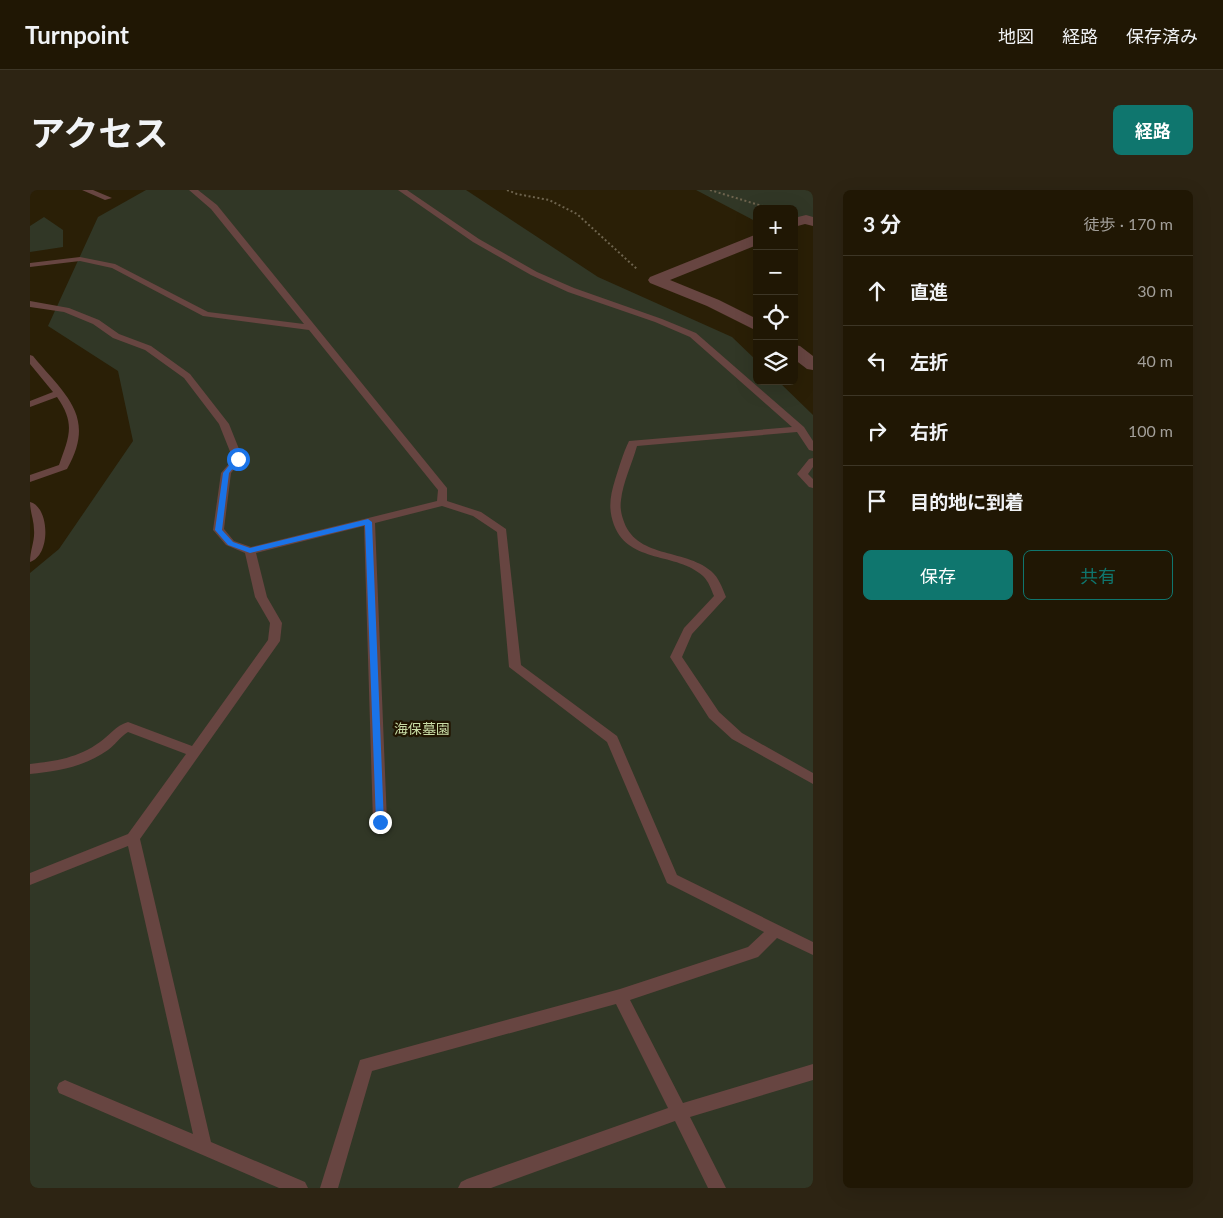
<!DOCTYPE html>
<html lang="ja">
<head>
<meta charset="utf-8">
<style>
	:root { --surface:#201704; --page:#2d2413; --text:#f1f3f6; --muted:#a29f9a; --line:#3d3626; --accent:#0f766e }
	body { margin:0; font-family:Lato,"Noto Sans JP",sans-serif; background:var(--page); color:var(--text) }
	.controls { position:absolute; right:15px; top:15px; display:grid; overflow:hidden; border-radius:8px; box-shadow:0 5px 20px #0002 }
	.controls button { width:45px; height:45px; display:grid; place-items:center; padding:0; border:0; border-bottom:1px solid var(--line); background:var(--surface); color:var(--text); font:25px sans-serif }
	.stop { position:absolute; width:15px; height:15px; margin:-11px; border:4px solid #1a73e8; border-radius:50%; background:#fff }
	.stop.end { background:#1a73e8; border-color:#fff; box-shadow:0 1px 5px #0008 }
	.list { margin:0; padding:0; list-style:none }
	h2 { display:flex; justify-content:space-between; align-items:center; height:65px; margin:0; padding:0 20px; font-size:21px }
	h2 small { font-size:16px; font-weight:400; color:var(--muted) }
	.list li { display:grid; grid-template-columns:32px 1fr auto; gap:15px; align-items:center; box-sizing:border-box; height:70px; padding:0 20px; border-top:1px solid var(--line) }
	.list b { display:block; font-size:19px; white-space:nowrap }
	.list em { font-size:16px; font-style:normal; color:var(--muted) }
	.actions { display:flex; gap:10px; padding:15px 20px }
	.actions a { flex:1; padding:11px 0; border:1px solid var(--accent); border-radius:8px; text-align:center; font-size:18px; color:var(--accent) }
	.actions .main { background:var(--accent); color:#fff }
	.icon { flex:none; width:28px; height:28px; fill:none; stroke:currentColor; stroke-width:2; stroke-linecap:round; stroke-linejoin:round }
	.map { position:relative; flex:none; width:783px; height:998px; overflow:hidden; border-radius:8px }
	header { display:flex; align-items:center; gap:30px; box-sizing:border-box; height:70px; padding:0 25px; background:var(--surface); border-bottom:1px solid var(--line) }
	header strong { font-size:24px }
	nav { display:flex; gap:28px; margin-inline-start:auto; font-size:18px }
	.intro { display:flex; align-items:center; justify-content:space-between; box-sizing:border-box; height:120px; padding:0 30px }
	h1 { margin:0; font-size:35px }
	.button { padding:12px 22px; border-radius:8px; background:var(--accent); color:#fff; font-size:18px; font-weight:700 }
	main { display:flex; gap:30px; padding:0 30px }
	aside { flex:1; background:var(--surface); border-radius:8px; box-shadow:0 5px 20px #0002 }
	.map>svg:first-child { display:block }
</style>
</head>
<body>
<header>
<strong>Turnpoint</strong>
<nav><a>地図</a><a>経路</a><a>保存済み</a></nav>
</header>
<div class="intro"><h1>アクセス</h1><a class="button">経路</a></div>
<main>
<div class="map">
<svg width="783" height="998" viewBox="0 0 783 998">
	<rect width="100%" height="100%" fill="#2a1f06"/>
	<path fill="#313726" d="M116,0H436L568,87L702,147L727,171V191H748L783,225V998H0V383L29,359L103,251L88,181L18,136L68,27Z
		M666,0H783V27L764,34V19H727V32Z
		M14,27L33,40V57L0,62V36Z"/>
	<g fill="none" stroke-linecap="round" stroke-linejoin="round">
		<path stroke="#6e644e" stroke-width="2" stroke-dasharray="2 2.5" stroke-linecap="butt" d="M477,0L487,4L519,10L547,24L608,80
			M680,0L742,19"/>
		<path fill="#674541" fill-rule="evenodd" d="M52,0H63L82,8L75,10Z
			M159,0H168L187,15L417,298V311L451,322L476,339L491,475L587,546L647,685L783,752V765L747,748L728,767L600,810L653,913L783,874V890L660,927L696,998H678L645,931L461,998H428L431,992L437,989L638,918L586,814L342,881L308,998H290L330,870L590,799L718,757L734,742L637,693L577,552L479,477L467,342L443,326L412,316L345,333L357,632L355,636L350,637L345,636L343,632L334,336L226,363L237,407L252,433L250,451L110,649L181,952L275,992L278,998H249L29,903L27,898L29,893L35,890L163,944L98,656L0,695V683L98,644L156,564L98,542C90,547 85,555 78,560C54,577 28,581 0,584V574C26,571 48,568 70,552C80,545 85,536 98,532L162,556L238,450L240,433L225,407L215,363L196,355L183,340L191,283L203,269L189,234L154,188L115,160L83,148L63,134L34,122L0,117V111L39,118L69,130L89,144L121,156L160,184L199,234L213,269L201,283L194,339L204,351L221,357L407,311L408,300L279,140L173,126L82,78L50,71L0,77V73L50,67L85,74L178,122L274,134L181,19Z
			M368,0H377L449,49L507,82L544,98L632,129L666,143L774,237L783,251V261L779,260L767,242L607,256C602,274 593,292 591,310C590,317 591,323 593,329C605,369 654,358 681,381C689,388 692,397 696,407L662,444L652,467L689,522L712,543L783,583V594L702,549L679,528L640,467L654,438L684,406C681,399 679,392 673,386C647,362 599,374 584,335C578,319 580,306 585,290C589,278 593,263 599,251L762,237L660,147L625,132L538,102L501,85L443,52Z
			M0,165L3,166C35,205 67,226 37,279L0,292V285L29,275C39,247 46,234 27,207L0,217V211L23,202L0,174Z
			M783,268V277L778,284L783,289V298L779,297L767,284L779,269Z
			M0,312C20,317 21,366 0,372C0,360 5,351 4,340C4,330 0,322 0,312Z"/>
		<path fill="#674541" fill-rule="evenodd" d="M776,25L783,27V36L775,34L764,37V28Z
			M727,44V55L640,90L689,110L727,129V141L677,116L620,93L618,90L620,87Z
			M764,155L770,156L783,166V180L777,179L764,169Z"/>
	</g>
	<path fill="#1a73e8" d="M205,268L211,269L199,283L192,340L203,352L220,358L338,329L342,332L354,634H347L346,632L335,335L220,363L198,355L185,340L193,283Z"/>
	<g text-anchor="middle" stroke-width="4.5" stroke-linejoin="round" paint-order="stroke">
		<g font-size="14" fill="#c9dda6" stroke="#211500">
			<text x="392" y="544">海保墓園</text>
		</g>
	</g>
</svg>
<div class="controls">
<button>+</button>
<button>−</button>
<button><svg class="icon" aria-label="locate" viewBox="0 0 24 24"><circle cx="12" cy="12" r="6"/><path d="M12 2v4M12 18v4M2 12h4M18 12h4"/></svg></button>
<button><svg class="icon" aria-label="layers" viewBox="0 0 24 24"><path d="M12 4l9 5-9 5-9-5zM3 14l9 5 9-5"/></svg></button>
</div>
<div class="stop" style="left:208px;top:269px"></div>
<div class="stop end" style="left:350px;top:632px"></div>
</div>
<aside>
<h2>3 分<small>徒歩 · 170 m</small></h2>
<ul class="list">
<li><svg class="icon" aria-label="ahead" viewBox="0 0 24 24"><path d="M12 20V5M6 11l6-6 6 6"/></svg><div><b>直進</b></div><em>30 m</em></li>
<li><svg class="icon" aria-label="left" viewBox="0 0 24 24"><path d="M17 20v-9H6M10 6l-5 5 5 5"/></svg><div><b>左折</b></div><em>40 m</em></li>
<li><svg class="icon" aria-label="right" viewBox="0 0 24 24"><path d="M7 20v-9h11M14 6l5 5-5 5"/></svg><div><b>右折</b></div><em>100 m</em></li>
<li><svg class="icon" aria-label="arrive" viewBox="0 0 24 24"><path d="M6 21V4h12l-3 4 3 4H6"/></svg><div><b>目的地に到着</b></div></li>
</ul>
<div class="actions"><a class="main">保存</a><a>共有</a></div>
</aside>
</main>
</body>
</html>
